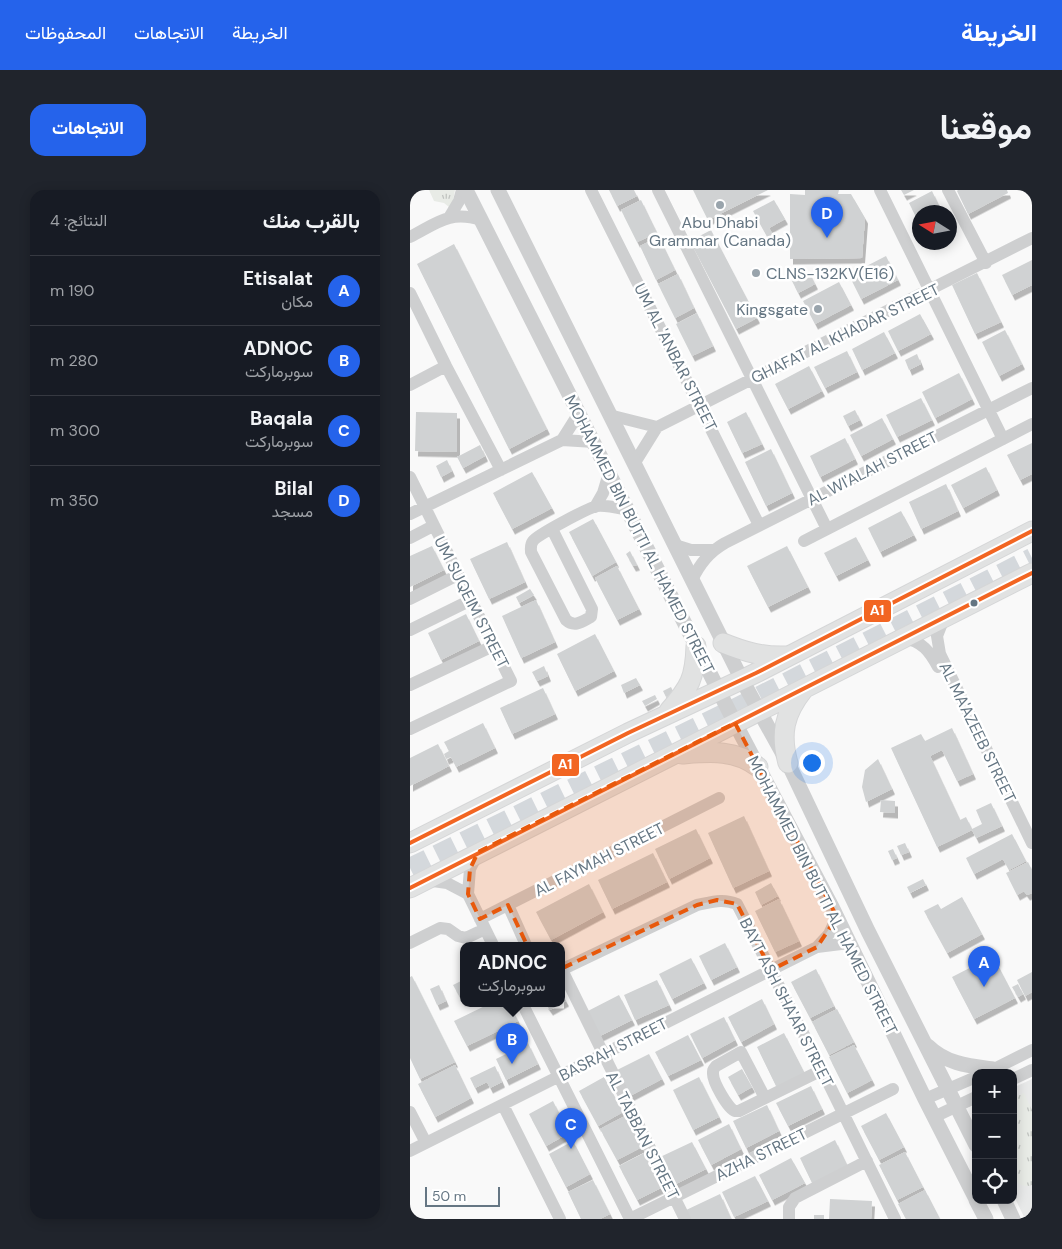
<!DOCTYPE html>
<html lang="ar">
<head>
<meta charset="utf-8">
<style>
	:root { --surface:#171b24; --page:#20242c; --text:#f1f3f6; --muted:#9ea1a6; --line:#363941; --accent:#2563eb }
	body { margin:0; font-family:"DM Sans",Vazirmatn,sans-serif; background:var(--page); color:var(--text); direction:rtl }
	.controls { position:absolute; right:15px; bottom:15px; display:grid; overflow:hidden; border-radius:10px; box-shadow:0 2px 12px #0003 }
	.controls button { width:45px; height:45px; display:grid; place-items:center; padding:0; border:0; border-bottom:1px solid var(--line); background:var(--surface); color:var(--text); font:25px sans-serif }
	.compass { position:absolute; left:502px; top:15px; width:45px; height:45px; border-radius:50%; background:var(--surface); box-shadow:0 2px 12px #0003; rotate:281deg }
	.scale { position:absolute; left:15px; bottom:12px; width:75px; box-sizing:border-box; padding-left:5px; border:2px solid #657683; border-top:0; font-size:14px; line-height:18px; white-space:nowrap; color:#657683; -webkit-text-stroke:4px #fff; paint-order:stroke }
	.you { position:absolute; left:401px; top:572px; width:18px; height:18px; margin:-12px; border:4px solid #fff; border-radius:50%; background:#1a73e8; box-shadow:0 0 0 8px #1a73e833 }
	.badge { display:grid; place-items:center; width:32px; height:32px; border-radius:50%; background:var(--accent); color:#fff; font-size:16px; font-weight:700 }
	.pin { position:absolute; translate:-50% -41px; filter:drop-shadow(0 1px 2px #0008) }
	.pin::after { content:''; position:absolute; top:26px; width:18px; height:15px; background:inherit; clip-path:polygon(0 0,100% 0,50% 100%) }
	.popup { position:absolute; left:50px; top:752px; width:105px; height:65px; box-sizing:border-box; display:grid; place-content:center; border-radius:10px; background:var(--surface); filter:drop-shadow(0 1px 4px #0005); font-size:16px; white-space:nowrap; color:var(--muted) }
	.popup b { font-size:19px; color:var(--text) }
	.popup::after { content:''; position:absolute; left:50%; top:100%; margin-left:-10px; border:10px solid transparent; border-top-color:var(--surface) }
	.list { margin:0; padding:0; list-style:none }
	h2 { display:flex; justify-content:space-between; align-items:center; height:65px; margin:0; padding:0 20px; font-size:21px }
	h2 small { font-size:16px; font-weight:400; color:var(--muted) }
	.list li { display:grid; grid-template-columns:32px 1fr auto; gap:15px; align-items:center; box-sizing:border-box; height:70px; padding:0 20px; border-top:1px solid var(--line) }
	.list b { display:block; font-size:19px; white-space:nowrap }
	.list p { margin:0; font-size:16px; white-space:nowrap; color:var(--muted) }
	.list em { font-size:16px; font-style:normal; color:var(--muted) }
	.icon { flex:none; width:28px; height:28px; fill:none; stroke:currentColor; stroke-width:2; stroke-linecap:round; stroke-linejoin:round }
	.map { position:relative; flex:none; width:622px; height:1029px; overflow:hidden; direction:ltr; border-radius:15px }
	header { display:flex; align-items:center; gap:30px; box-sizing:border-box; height:70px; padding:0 25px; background:var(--accent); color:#fff }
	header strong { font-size:24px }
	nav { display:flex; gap:28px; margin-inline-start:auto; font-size:18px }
	.intro { display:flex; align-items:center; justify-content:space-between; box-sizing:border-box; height:120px; padding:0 30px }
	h1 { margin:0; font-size:35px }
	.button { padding:12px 22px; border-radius:15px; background:var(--accent); color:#fff; font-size:18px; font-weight:700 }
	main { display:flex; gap:30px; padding:0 30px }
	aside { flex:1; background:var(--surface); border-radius:15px; box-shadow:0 2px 12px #0003 }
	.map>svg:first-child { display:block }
</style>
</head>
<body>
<header>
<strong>الخريطة</strong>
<nav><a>الخريطة</a><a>الاتجاهات</a><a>المحفوظات</a></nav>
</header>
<div class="intro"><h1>موقعنا</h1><a class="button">الاتجاهات</a></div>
<main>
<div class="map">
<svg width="622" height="1029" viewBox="0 0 622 1029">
	<defs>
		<pattern id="grass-tufts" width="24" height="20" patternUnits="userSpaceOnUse" patternTransform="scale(1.25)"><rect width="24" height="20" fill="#e8ebe6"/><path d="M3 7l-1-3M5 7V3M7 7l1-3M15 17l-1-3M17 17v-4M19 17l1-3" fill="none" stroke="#c0c3c0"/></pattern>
		<filter id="shadow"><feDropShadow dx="3" dy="5.5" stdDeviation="0" flood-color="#0004"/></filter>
	</defs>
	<rect width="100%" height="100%" fill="#f9f9f9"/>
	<path fill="#e8e9e9" d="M622,889V1029H615L603,1004V898Z"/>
	<path fill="url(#grass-tufts)" d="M19,0H45L43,11L39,17L34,13L24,11Z
		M614,903L622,920V995C615,998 608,994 603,990V908Z"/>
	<path fill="#d0d2d3" filter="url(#shadow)" d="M199,0H224L227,6L207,16Z
		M283,0H358L298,30Z
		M395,0H429L428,4H441L455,28L452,68L380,69V4L395,5Z
		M491,0H504L494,5Z
		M548,0H597L598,3L558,24L547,1Z
		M522,1L532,22H509V33L499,13Z
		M231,10L247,43L227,52L211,20Z
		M364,10L375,29L359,38L364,47L359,50L343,21Z
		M301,40L347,128L326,139L280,51Z
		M249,47L265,80L246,90L230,56Z
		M44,54L137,239L99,259L7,74Z
		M476,66L488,90L451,109L439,85Z
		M622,70V95L602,105L592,85Z
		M399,82L405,94L388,103L382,91Z
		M567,83L591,132L565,144L542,95Z
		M268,84L284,118L265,128L248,94Z
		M429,92L441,115L405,134L393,111Z
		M287,123L303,156L282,166L266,134Z
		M510,124L521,144L488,161L478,141Z
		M595,140L612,174L589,186L572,152Z
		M474,142L485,163L452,180L442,159Z
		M437,161L447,182L415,198L404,177Z
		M507,164L511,174L499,180L495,170Z
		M399,176L412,201L378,219L365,194Z
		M549,183L562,209L525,228L512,202Z
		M511,208L522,230L487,247L476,225Z
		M445,220L450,230L438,236L433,226Z
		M6,222L47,223V262L5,261Z
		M336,222L352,254L332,263L317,232Z
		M472,228L483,249L451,266L440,245Z
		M435,248L445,269L410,287L400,266Z
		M622,253V284L610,290L597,265Z
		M70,255L75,266L53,278L47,267Z
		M361,259L382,303L356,316L335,272Z
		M37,270L42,281L31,287L26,276Z
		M576,277L587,300L553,318L541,295Z
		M122,282L142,318L102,339L83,303Z
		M536,294L548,321L511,339L499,312Z
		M491,321L504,345L470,362L458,338Z
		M183,329L206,372L182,386L159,342Z
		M446,347L458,370L426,386L414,363Z
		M97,352L115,392L79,409L60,369Z
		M22,356L34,380L0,397V366Z
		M377,356L398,397L358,417L337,376Z
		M220,361L227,375L223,376L216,364Z
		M207,376L229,419L207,430L185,388Z
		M120,399L124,405L109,413L106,407Z
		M126,410L145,452L111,468L92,426Z
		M56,424L69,451L31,470L18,443Z
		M185,444L204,481L165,501L147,464Z
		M134,476L138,486L127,491L122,482Z
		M226,488L230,495L214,503L211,495Z
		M261,497L264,503L256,507L253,501Z
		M133,498L145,524L102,544L90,518Z
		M245,505L247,509L235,516L232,511Z
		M73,533L85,558L46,577L41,567L36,569L34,564L39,561L34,552Z
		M542,538L563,584L547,591L532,560L520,566L550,630L556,627L562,639L572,634L566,620L581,613L592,636L566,648L562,640L527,657L481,558L511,544L515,551Z
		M28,554L39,576L0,596V568Z
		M468,569L482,599L456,612L452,597L455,580Z
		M471,610L485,611V623L470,622Z
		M334,626L359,681L323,698L298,643Z
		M286,639L300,668L259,689L245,659Z
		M602,644L616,671L599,680L593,669L564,684L556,668Z
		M495,653L499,662L491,665L487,656Z
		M483,659L487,668L482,670L478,661Z
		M243,663L257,692L202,719L188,690Z
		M618,672L622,680V703L617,705L614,701L607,705L596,683Z
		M513,689L516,695L500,703L497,697Z
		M361,693L368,706L351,715L345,702Z
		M179,694L193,722L141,750L126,722Z
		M552,707L572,744L537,763L514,721L528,714L531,719Z
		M369,709L389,751L365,762L345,721Z
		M315,753L327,777L301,790L289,766Z
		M583,766L605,808L564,829L542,787Z
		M281,768L294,793L262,809L249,784Z
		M406,779L424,816L400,828L381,792Z
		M622,782V802L615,806L607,790Z
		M2,786L45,872L10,889L0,868V787Z
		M53,790V810L52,811L43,795Z
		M247,790L259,815L225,830L214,805Z
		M608,794L613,804L608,807L602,797Z
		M29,795L36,811L27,815L20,799Z
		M151,802L156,811L140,820L135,813H151Z
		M209,805L222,830L186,848L174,823Z
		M352,809L364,834L331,852L318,827Z
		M81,813H99L108,831L57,856L44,831Z
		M427,819L444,852L419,865L402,832Z
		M314,827L325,850L292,868L280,844Z
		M374,843L394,882L366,896L347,857Z
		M278,845L291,870L258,886L245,862Z
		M118,853L128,874L96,890L86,869Z
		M444,855L462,890L437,903L419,867Z
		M239,864L252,889L216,908L203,882Z
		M45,875L61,908L25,927L8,894Z
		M85,876L92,892L80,898L77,892L65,898L60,888Z
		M332,879L342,897L328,905L318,887Z
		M194,887L213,922L188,936L169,901Z
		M289,887L309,927L283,940L263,900Z
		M401,896L412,919L378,936L366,913Z
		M143,911L159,943L136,956L119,924Z
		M357,915L369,941L336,958L323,931Z
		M476,923L494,957L469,970L451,936Z
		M215,926L232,957L207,970L190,939Z
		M319,934L331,959L301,975L288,950Z
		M425,950L438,977L403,995L390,968Z
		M163,951L180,984L156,997L139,964Z
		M282,952L296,979L262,996L248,968Z
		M495,962L513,997L487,1010L469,975Z
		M234,963L251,998L227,1010L209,976Z
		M381,968L395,993L362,1010L349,985Z
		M345,986L358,1011L324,1027L312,1002Z
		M183,990L200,1024L190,1029H171L158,1002Z
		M515,1000L530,1029H496L488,1014Z
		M310,1004L321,1029H278L274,1021Z
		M420,1009L462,1011L461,1029H419Z
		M404,1025H414V1029H404Z"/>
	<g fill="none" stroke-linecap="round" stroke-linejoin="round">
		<path stroke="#d4d8dc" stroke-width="20" stroke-dasharray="20 10" stroke-linecap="butt" d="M0,678L328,517L622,368"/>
		<g stroke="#d5d6d7" stroke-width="21">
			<path id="primary" d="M313,453C335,462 353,467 376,466
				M259,521C280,497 285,488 286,456
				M272,564C299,562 325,559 348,577
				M378,573C370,544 374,524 393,500
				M0,653L218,543L346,483L622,341
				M0,698L622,383"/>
		</g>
		<path stroke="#cecfd0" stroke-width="12" d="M181,0L349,335
			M248,0L417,339
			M470,0L593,249
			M538,0L576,73
			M40,26L49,11L52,0
			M0,47C27,33 40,20 71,30
			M0,103L36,176L91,280
			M0,195L36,176
			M199,225L247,237
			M152,250L184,252
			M224,274L247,237L622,48
			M0,287L101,491L0,539
			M185,317L193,303L199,283
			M0,324L152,250L169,223
			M142,339L182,419L181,427C173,431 165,438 156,430L121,362C121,358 120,355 123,351C127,345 178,318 187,316C197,315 208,318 218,320
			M0,348L23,336
			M394,351L622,234
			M265,355L281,360H304
			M282,390C290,374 299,362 315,353L622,198
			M0,409L48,385
			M534,428L527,446L530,464L622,653
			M0,440L61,410
			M494,448C512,451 520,462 528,477
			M0,495L83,456
			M68,663L60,679L58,704L83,755
			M16,690L37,693L58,704
			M98,715L116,755
			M70,729L309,608
			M0,753L30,738L38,739L48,746L56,748L75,739
			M407,757L419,744L427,727
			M151,780L287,715C302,712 313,708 327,714L412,880L485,1029
			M152,780L275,1029
			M112,813L220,1029L483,899
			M576,883L622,860
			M603,889L622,880
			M355,908L331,862L306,876C303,880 303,879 303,884C303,892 318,919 325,921H329L412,880
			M515,909L566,887
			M93,915L150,1029
			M0,922L16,953
			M524,927L566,907
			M0,961L407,757L439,753
			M379,1029V1017L385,1008L457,971"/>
		<path stroke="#cecfd0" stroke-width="15" d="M56,0L325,533L422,717L515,909L566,1009
			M88,0L332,490L378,573L458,741L566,955
			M518,856C536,874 560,876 583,879
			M566,1010L576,1029
			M594,1010L603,1029"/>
		<use href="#primary" stroke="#e1e2e2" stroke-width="19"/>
		<g stroke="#fff" stroke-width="8">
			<path id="bus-1" d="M0,653L218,543L346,483L622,341
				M0,698L622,383"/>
		</g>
		<use href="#bus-1" stroke="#f26522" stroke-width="4"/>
	</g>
	<path fill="#e8590c" fill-opacity="0.2" stroke="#e8590c" stroke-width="4" stroke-dasharray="10 6" stroke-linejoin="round" d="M325,533L427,727L407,757L361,780L327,714L307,710L287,715L144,782L125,772L98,715L70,729L58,704L60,679L68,662Z"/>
	<g fill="#99a4ac" stroke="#fff" stroke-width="2">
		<circle cx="310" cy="15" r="5"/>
		<circle cx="346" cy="83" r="5"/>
		<circle cx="408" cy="119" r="5"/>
	</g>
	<circle fill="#657683" stroke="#fff" stroke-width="2" cx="564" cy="413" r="4.5"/>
	<g text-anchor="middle" stroke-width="5" stroke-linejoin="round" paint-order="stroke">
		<g font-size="16" fill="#657683" stroke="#fff">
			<text x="310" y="38">Abu Dhabi<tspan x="310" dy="18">Grammar (Canada)</tspan></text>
			<text x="356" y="89" text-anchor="start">CLNS-132KV(E16)</text>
			<text x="398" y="125" text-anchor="end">Kingsgate</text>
		</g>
		<g font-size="16" fill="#657683" stroke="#fff">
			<text transform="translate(435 143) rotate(-26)" y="6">GHAFAT AL KHADAR STREET</text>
			<text transform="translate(266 167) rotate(63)" y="6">UM AL 'ANBAR STREET</text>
			<text transform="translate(462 278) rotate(-27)" y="6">AL WI'ALAH STREET</text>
			<text transform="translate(230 344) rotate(63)" y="6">MOHAMMED BIN BUTTI AL HAMED STREET</text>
			<text transform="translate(62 412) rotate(63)" y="6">UM SUQEIM STREET</text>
			<text transform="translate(568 542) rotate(64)" y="6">AL MA'AZEEB STREET</text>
			<text transform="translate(189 669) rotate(-27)" y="6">AL FAYMAH STREET</text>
			<text transform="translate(413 705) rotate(63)" y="6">MOHAMMED BIN BUTTI AL HAMED STREET</text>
			<text transform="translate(377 812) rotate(63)" y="6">BAYT ASH SHA'AR STREET</text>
			<text transform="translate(203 859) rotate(-27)" y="6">BASRAH STREET</text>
			<text transform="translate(233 945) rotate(63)" y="6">AL TABBAN STREET</text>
			<text transform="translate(351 964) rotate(-26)" y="6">AZHA STREET</text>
		</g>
	</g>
	<g stroke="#fff" stroke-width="2">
		<rect x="453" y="409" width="29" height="24" rx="5" fill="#f26522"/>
		<rect x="141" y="563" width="29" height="24" rx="5" fill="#f26522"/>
	</g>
	<g font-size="14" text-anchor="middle" font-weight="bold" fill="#fff">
		<text x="467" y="425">A1</text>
		<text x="155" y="579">A1</text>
	</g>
</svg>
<div class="controls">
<button>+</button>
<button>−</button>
<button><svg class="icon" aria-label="locate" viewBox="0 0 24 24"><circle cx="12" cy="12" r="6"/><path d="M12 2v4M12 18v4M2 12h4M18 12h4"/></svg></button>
</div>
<svg class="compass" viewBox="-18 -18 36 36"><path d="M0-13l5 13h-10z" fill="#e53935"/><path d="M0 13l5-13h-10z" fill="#9ea1a6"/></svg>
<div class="scale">50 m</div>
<div class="you"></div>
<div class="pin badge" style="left:574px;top:797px">A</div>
<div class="pin badge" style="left:102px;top:874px">B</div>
<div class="popup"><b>ADNOC</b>سوبرماركت</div>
<div class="pin badge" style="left:161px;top:959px">C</div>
<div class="pin badge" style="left:417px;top:48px">D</div>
</div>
<aside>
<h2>بالقرب منك<small>النتائج: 4</small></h2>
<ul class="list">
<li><span class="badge">A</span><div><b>Etisalat</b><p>مكان</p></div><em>190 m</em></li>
<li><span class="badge">B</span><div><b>ADNOC</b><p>سوبرماركت</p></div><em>280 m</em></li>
<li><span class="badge">C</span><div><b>Baqala</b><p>سوبرماركت</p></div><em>300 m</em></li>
<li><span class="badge">D</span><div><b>Bilal</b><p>مسجد</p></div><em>350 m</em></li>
</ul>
</aside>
</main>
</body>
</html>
